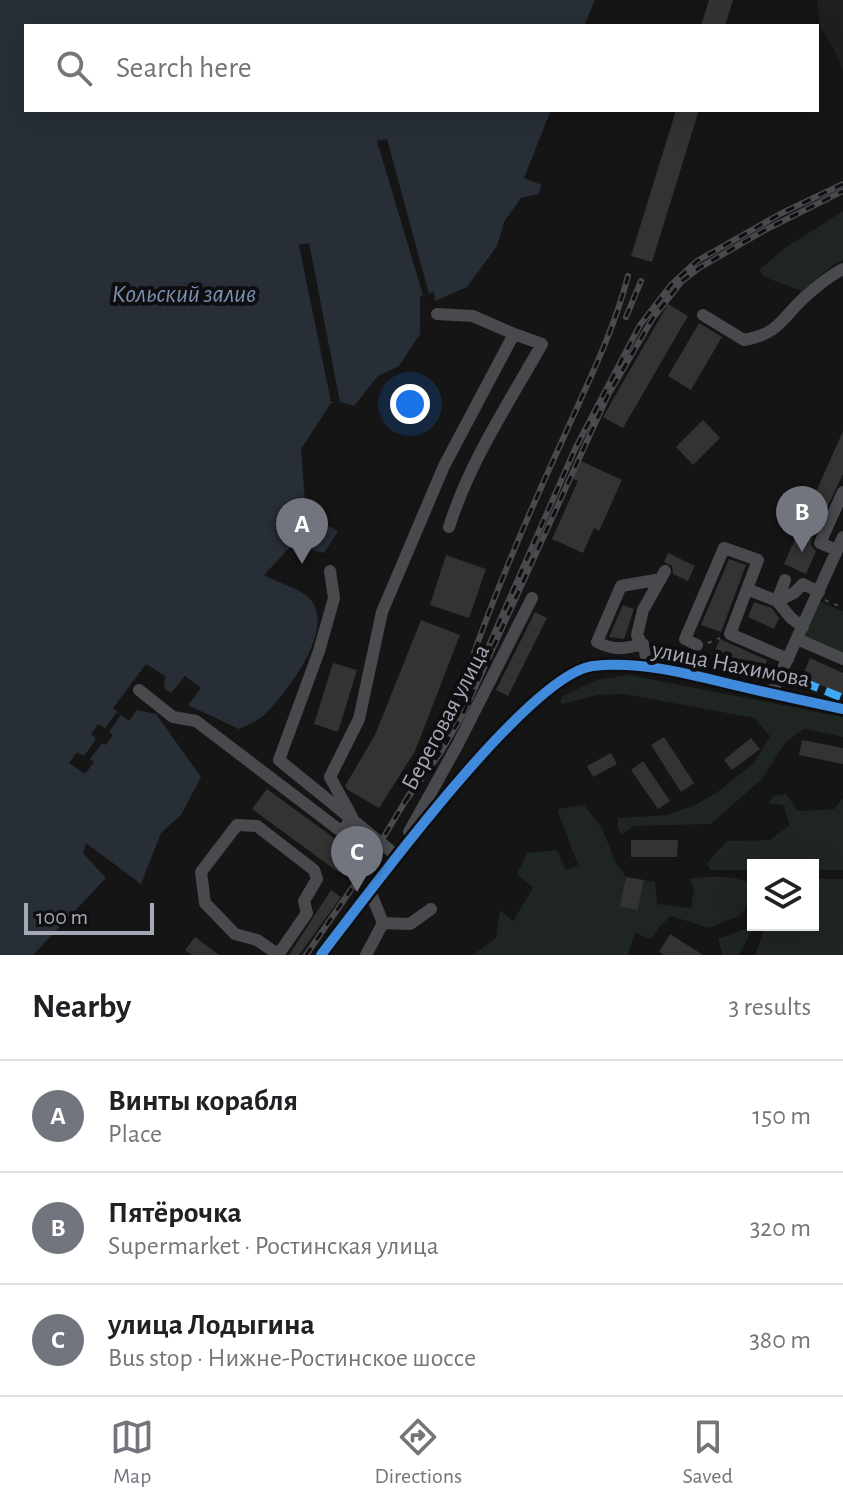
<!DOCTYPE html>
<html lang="en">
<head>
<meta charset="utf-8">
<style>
	:root { --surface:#fff; --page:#f6f6f6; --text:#202124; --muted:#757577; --line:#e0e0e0; --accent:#73757e }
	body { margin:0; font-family:"Alegreya Sans",sans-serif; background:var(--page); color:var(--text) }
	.controls { position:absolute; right:24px; bottom:24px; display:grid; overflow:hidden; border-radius:0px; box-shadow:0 8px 32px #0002 }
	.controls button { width:72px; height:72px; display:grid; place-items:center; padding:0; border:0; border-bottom:2px solid var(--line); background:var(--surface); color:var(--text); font:40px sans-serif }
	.scale { position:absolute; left:24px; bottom:20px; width:130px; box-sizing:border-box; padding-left:8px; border:4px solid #a5a8b6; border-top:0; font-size:22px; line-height:28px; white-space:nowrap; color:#a5a8b6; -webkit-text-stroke:6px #0f0f11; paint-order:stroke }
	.you { position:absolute; left:410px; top:404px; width:28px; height:28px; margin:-20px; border:6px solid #fff; border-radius:50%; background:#1a73e8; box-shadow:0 0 0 12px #1a73e833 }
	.badge { display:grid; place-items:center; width:52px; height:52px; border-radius:50%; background:var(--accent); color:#fff; font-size:26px; font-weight:700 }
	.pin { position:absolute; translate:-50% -66px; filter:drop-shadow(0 2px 4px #0008) }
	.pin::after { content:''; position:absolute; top:42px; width:28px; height:24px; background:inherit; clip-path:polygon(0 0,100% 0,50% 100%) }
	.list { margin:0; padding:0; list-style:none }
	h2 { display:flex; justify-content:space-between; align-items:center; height:104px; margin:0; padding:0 32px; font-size:34px }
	h2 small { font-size:26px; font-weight:400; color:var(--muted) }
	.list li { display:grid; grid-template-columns:52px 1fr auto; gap:24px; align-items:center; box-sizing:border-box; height:112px; padding:0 32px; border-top:2px solid var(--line) }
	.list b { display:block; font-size:30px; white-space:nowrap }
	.list p { margin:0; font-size:26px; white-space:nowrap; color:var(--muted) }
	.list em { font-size:26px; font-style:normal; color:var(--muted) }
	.icon { flex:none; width:44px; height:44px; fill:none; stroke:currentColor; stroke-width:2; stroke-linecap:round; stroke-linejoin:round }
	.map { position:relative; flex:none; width:843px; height:955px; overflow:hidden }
	.search { position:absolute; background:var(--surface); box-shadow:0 8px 32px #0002; left:24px; right:24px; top:24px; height:88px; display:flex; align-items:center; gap:20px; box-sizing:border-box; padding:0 28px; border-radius:0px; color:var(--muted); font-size:30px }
	.sheet { height:440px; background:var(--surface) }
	nav { display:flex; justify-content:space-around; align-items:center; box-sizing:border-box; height:112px; border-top:2px solid var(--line); background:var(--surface); font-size:22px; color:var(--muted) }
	nav a { display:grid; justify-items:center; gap:4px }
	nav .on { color:var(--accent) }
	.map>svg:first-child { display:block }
</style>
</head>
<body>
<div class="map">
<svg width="843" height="955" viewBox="0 0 843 955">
	<rect width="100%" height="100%" fill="#151515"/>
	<path fill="#1f1f21" d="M817,0H843V71L834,49L820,26Z"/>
	<path fill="#1f2520" d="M843,211V260L834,264L802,291L764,277L759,270L785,248Z
		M818,601L843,611V657L802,639Z
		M629,675L843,717V737L804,729L785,743L762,779L711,824L634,826L621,835L618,827V818L667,815L695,805L716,793L754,763L770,736L754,718L624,694L597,695L562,704L560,701L563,696L596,680Z
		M786,794L798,811L834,809L843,798V870H813V865H753V870H710L707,863L727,841L770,840L790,825L783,805L768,803L773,796Z
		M584,805L602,828L615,861L626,877L621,907L638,910L644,880L655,882L657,904L691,908L694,888L689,879C711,876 732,875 753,884L752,900L739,916L709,928L671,916L659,927L651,939L635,933L628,955H473L496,938L500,910L513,921L533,888L517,874L527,853L557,850L566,870L578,865L557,809Z
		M813,879H843V955H755L766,925H813Z
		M754,926L739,955H723L718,939Z"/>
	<path fill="#282e36" d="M0,0H595L584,26H26V110H551L524,178L542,185L538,194L521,198L504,222L497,246L467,287L435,301L434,292L420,296V334L399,366L378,376L354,406L340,402L331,403L301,449L306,514L338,531L324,553L292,545L264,575C276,582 296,587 308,597C339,625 287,693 265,714C259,721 247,725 239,729L188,705L201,688L185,676L171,693L164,688L165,676L146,664L113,708L129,721L137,710L156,714L201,777L181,815L161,833L141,884L86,843L83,853L106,878L33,955H0Z"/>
	<path fill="#151515" d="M387,139L429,294L423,295L377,141Z
		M309,243L340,402H331L299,245Z
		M117,712L121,715L109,732L113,735L106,745L102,743L90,759L94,762L85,774L69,763L77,752L84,756L96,739L91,734L98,724L105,728Z"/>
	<path fill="#333334" d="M709,0H733L725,26H701Z
		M676,110H699L652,262L631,256Z
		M668,304L688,316L623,428L603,417Z
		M699,323L722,337L691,390L668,376Z
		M703,420L720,438L693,465L676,447Z
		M843,431V474L812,539L811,545L816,551L806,574L784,564Z
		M579,460L622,480L599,531L594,528L583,553L552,539L578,481L571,478Z
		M668,553L695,566L688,581L673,574L672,566L664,562Z
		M446,555L486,569L469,618L430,605Z
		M729,559L746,565L721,632L701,625Z
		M754,602L772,608L779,618L774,629L748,617Z
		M623,605L634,609L624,639L609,637Z
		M535,612L547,618L508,696L496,690Z
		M421,620L460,635L415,751L379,808L348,790L345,786L375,735Z
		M720,639L767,660L758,680L711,659Z
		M810,658L843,673V695L802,677Z
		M333,663L357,670L338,732L314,724Z
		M664,737L694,783L681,792L651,745Z
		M751,738L760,749L732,770L724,760Z
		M802,740L843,748V764L799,755Z
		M611,753L617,764L593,777L587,766Z
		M643,761L670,801L658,809L631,770Z
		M267,789L353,852L338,872L252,809Z
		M631,840H678L677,857H631Z
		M626,877L644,880L638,910L620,907Z
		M331,890L341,897L299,955H289Z
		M670,934L703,955H664L659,952Z
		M195,937L219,955H192L185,950Z"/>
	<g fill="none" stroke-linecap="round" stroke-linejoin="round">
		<path stroke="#4b4b50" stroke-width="2" stroke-dasharray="4 6" stroke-linecap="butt" d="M825,600L843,608
			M708,643L720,638
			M677,661L688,654"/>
		<path stroke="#494a4e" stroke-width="12" d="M703,315L744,340C780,334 782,317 806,296C817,286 830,276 843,269
			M449,527C470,461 508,404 542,344L514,334
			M837,550L820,543L843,492
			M330,571L334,598L319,651L279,760L397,856L399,852
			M747,589L777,601L791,618L803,627
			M777,601L794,593L803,584L819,592
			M777,601L785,580
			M797,639L843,659
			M643,644C624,649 615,651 597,642L621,586L661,579
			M697,645L685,639L724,548L758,560L730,634L788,659
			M647,667L645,651L637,635L643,610L665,571
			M139,690L173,717L196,721L342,832L352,817L330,777L359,719L382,612L444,466L514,334L473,316L437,314
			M772,693L843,537
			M409,832L458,744L532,598
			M383,923L410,924L431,909
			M278,955L307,913L304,901L317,879L314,870L257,826L237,825L201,872L205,903L235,934L257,940L279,955
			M321,955C365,898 528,674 593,666C639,661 686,673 730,684C768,693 805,701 843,709
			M366,955L383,923L370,891"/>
		<g stroke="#4a4a4e" stroke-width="6">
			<path id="rail" d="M843,184L782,213L697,261L671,285L640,325L575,449L480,666L407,799L441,752L463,714L608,395L653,318L682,281L699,268L765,230L843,191
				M626,317L641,281
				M469,667C495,592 529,513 562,441C586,386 613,334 628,276
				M306,955L359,878L412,790"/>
		</g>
		<use href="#rail" stroke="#0f0f11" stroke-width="3" stroke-dasharray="9" stroke-linecap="butt"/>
		<path stroke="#3fa9f5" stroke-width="8" stroke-dasharray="16 8" stroke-linecap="butt" d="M781,673L843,698"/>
		<g stroke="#0f0f11" stroke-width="15">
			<path id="cycleway" d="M321,955C365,898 528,674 593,666C639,661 686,673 730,684C768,693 805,701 843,709"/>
		</g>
		<use href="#cycleway" stroke="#408adc" stroke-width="10"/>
	</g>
	<g text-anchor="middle" stroke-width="8" stroke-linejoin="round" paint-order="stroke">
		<g font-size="24" fill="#a5a8b6" stroke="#0f0f11">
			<text transform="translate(731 664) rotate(11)" y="8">улица Нахимова</text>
			<text transform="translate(445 717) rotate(-62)" y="8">Береговая улица</text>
		</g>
		<g font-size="26" font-style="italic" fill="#7c90b2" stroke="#0f0f11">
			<text x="184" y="302">Кольский залив</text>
		</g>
	</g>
</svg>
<div class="controls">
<button><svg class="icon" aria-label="layers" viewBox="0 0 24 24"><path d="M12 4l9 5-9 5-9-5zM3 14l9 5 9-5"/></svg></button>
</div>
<div class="scale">100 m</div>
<div class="you"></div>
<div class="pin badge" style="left:302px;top:564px">A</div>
<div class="pin badge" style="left:802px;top:552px">B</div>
<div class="pin badge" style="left:357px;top:892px">C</div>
<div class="search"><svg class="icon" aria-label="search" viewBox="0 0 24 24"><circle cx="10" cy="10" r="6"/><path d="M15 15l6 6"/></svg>Search here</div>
</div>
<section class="sheet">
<h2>Nearby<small>3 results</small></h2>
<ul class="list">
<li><span class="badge">A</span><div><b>Винты корабля</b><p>Place</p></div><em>150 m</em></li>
<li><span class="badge">B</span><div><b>Пятёрочка</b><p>Supermarket · Ростинская улица</p></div><em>320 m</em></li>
<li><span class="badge">C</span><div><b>улица Лодыгина</b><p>Bus stop · Нижне-Ростинское шоссе</p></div><em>380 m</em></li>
</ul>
</section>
<nav>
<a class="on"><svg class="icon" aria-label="map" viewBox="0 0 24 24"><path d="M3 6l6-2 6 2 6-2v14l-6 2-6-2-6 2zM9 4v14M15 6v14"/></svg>Map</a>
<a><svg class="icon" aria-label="directions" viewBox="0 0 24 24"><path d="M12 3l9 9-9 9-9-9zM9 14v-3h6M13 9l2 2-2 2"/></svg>Directions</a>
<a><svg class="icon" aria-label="saved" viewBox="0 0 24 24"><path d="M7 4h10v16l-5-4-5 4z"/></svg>Saved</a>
</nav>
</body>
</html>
